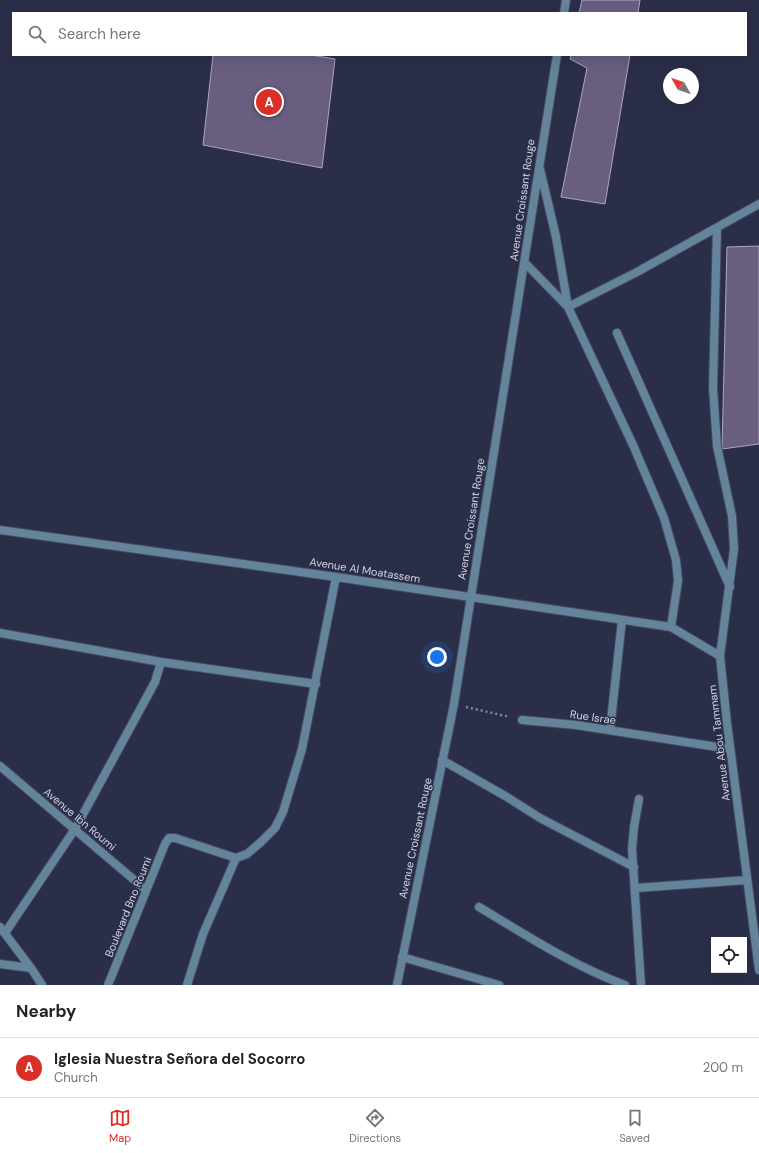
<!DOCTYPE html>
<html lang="en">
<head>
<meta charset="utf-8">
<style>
	:root { --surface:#fff; --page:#f6f6f6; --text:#222; --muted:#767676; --line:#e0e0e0; --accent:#d93025 }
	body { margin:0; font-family:"DM Sans",sans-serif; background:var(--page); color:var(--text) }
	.controls { position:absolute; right:12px; bottom:12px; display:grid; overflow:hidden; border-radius:0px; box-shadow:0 4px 16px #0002 }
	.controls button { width:36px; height:36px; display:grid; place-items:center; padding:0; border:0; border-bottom:1px solid var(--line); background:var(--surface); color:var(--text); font:20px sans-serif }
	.compass { position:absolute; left:663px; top:68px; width:36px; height:36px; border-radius:50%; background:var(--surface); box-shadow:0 4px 16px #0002; rotate:310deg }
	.you { position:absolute; left:437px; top:657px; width:14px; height:14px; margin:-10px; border:3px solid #fff; border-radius:50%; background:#1a73e8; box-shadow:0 0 0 6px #1a73e833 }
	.badge { display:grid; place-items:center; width:26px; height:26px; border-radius:50%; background:var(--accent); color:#fff; font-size:13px; font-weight:700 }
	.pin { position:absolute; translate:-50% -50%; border:2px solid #fff; box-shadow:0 1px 4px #0006 }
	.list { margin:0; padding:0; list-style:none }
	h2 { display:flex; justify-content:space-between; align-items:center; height:52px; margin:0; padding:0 16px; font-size:17px }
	h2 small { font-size:13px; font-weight:400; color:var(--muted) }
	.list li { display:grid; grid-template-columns:26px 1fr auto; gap:12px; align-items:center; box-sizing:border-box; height:60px; padding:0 16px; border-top:1px solid var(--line) }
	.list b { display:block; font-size:15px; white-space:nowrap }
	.list p { margin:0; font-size:13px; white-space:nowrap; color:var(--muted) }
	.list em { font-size:13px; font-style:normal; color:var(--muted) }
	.icon { flex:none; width:22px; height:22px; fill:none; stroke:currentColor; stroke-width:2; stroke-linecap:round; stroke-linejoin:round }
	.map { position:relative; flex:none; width:759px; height:985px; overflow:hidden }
	.search { position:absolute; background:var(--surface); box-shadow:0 4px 16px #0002; left:12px; right:12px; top:12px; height:44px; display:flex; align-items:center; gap:10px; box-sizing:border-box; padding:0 14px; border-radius:0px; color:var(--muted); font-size:15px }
	.sheet { height:112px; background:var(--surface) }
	nav { display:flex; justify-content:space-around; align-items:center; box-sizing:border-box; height:56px; border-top:1px solid var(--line); background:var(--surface); font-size:11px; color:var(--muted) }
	nav a { display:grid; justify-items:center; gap:2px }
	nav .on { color:var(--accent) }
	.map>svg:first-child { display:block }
</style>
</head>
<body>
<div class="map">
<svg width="759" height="985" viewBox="0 0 759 985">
	<rect width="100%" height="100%" fill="#2b2e48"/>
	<path fill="#695e80" stroke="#afa5c6" d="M582,0H640L638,13H579Z
		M213,55H311L335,59L322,168L203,145Z
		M571,55H630L605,204L561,197L587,68L570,59Z
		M759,246V444L722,449L727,247Z"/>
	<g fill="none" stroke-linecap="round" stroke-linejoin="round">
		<g stroke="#464961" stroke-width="10">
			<path id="service" d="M617,333L730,587
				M610,730L622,620
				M442,760L507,797L540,818L634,867
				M479,907C526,935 573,966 625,985"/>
		</g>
		<g stroke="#464961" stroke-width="10">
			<path id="minor" d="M564,13L566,0
				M540,169L556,237L568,307L637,272L759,204
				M717,228L713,388L717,446L732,516L734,549L720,656L727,723L759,970
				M525,263L568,307L633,445L664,518L676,560L678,581L671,627
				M0,530L336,577L671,627L720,656
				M0,633L161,662L316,684
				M522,720L576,725L730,749
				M0,766L146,890
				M639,799L634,827L632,849L641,985
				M636,888L747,880
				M0,927L31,968L42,985
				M5,933L75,829L155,682L161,662
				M402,957L499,985
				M0,964L31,968
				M108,985L165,844L169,838H175L236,858L247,854L261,842L275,828L283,812L302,749L336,577
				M187,985L203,934L236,858
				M397,985L454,704L557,55"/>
		</g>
		<path stroke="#86899e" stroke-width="2.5" stroke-dasharray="2 3" stroke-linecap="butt" d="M466,707L510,717"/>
		<use href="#service" stroke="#64849c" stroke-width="8"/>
		<use href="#minor" stroke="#64849c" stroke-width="8"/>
	</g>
	<g text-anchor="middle" stroke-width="3" stroke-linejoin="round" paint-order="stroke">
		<g font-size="11" fill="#d1d4e5" stroke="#2b2e48">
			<text transform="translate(522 200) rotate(-82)" y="4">Avenue Croissant Rouge</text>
			<text transform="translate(471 519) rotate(-81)" y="4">Avenue Croissant Rouge</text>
			<text transform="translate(365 570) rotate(9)" y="4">Avenue Al Moatassem</text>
			<text transform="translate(593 717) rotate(8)" y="4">Rue Israe</text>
			<text transform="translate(719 743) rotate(-97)" y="4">Avenue Abou Tammam</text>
			<text transform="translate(80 819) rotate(40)" y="4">Avenue Ibn Roumi</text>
			<text transform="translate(415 838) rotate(-78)" y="4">Avenue Croissant Rouge</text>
			<text transform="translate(128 907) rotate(-68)" y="4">Boulevard Bno Roumi</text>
		</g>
	</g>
</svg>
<div class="controls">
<button><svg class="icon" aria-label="locate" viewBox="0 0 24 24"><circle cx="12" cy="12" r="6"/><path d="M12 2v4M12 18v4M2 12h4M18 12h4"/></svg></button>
</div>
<svg class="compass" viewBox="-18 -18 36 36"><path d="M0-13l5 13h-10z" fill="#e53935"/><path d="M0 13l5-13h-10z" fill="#767676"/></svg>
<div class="you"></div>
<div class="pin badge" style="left:269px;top:102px">A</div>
<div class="search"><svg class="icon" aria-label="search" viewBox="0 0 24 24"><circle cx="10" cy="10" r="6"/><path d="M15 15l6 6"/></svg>Search here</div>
</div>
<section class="sheet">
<h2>Nearby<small></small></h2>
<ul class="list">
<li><span class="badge">A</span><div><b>Iglesia Nuestra Señora del Socorro</b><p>Church</p></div><em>200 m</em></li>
</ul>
</section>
<nav>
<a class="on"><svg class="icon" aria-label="map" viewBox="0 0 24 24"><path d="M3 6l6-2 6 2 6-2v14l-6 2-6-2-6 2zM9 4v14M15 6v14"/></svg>Map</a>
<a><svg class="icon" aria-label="directions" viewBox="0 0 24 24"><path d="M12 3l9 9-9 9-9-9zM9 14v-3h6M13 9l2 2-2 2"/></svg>Directions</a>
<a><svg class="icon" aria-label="saved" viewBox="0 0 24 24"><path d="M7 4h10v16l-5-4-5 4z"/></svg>Saved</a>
</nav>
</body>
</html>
